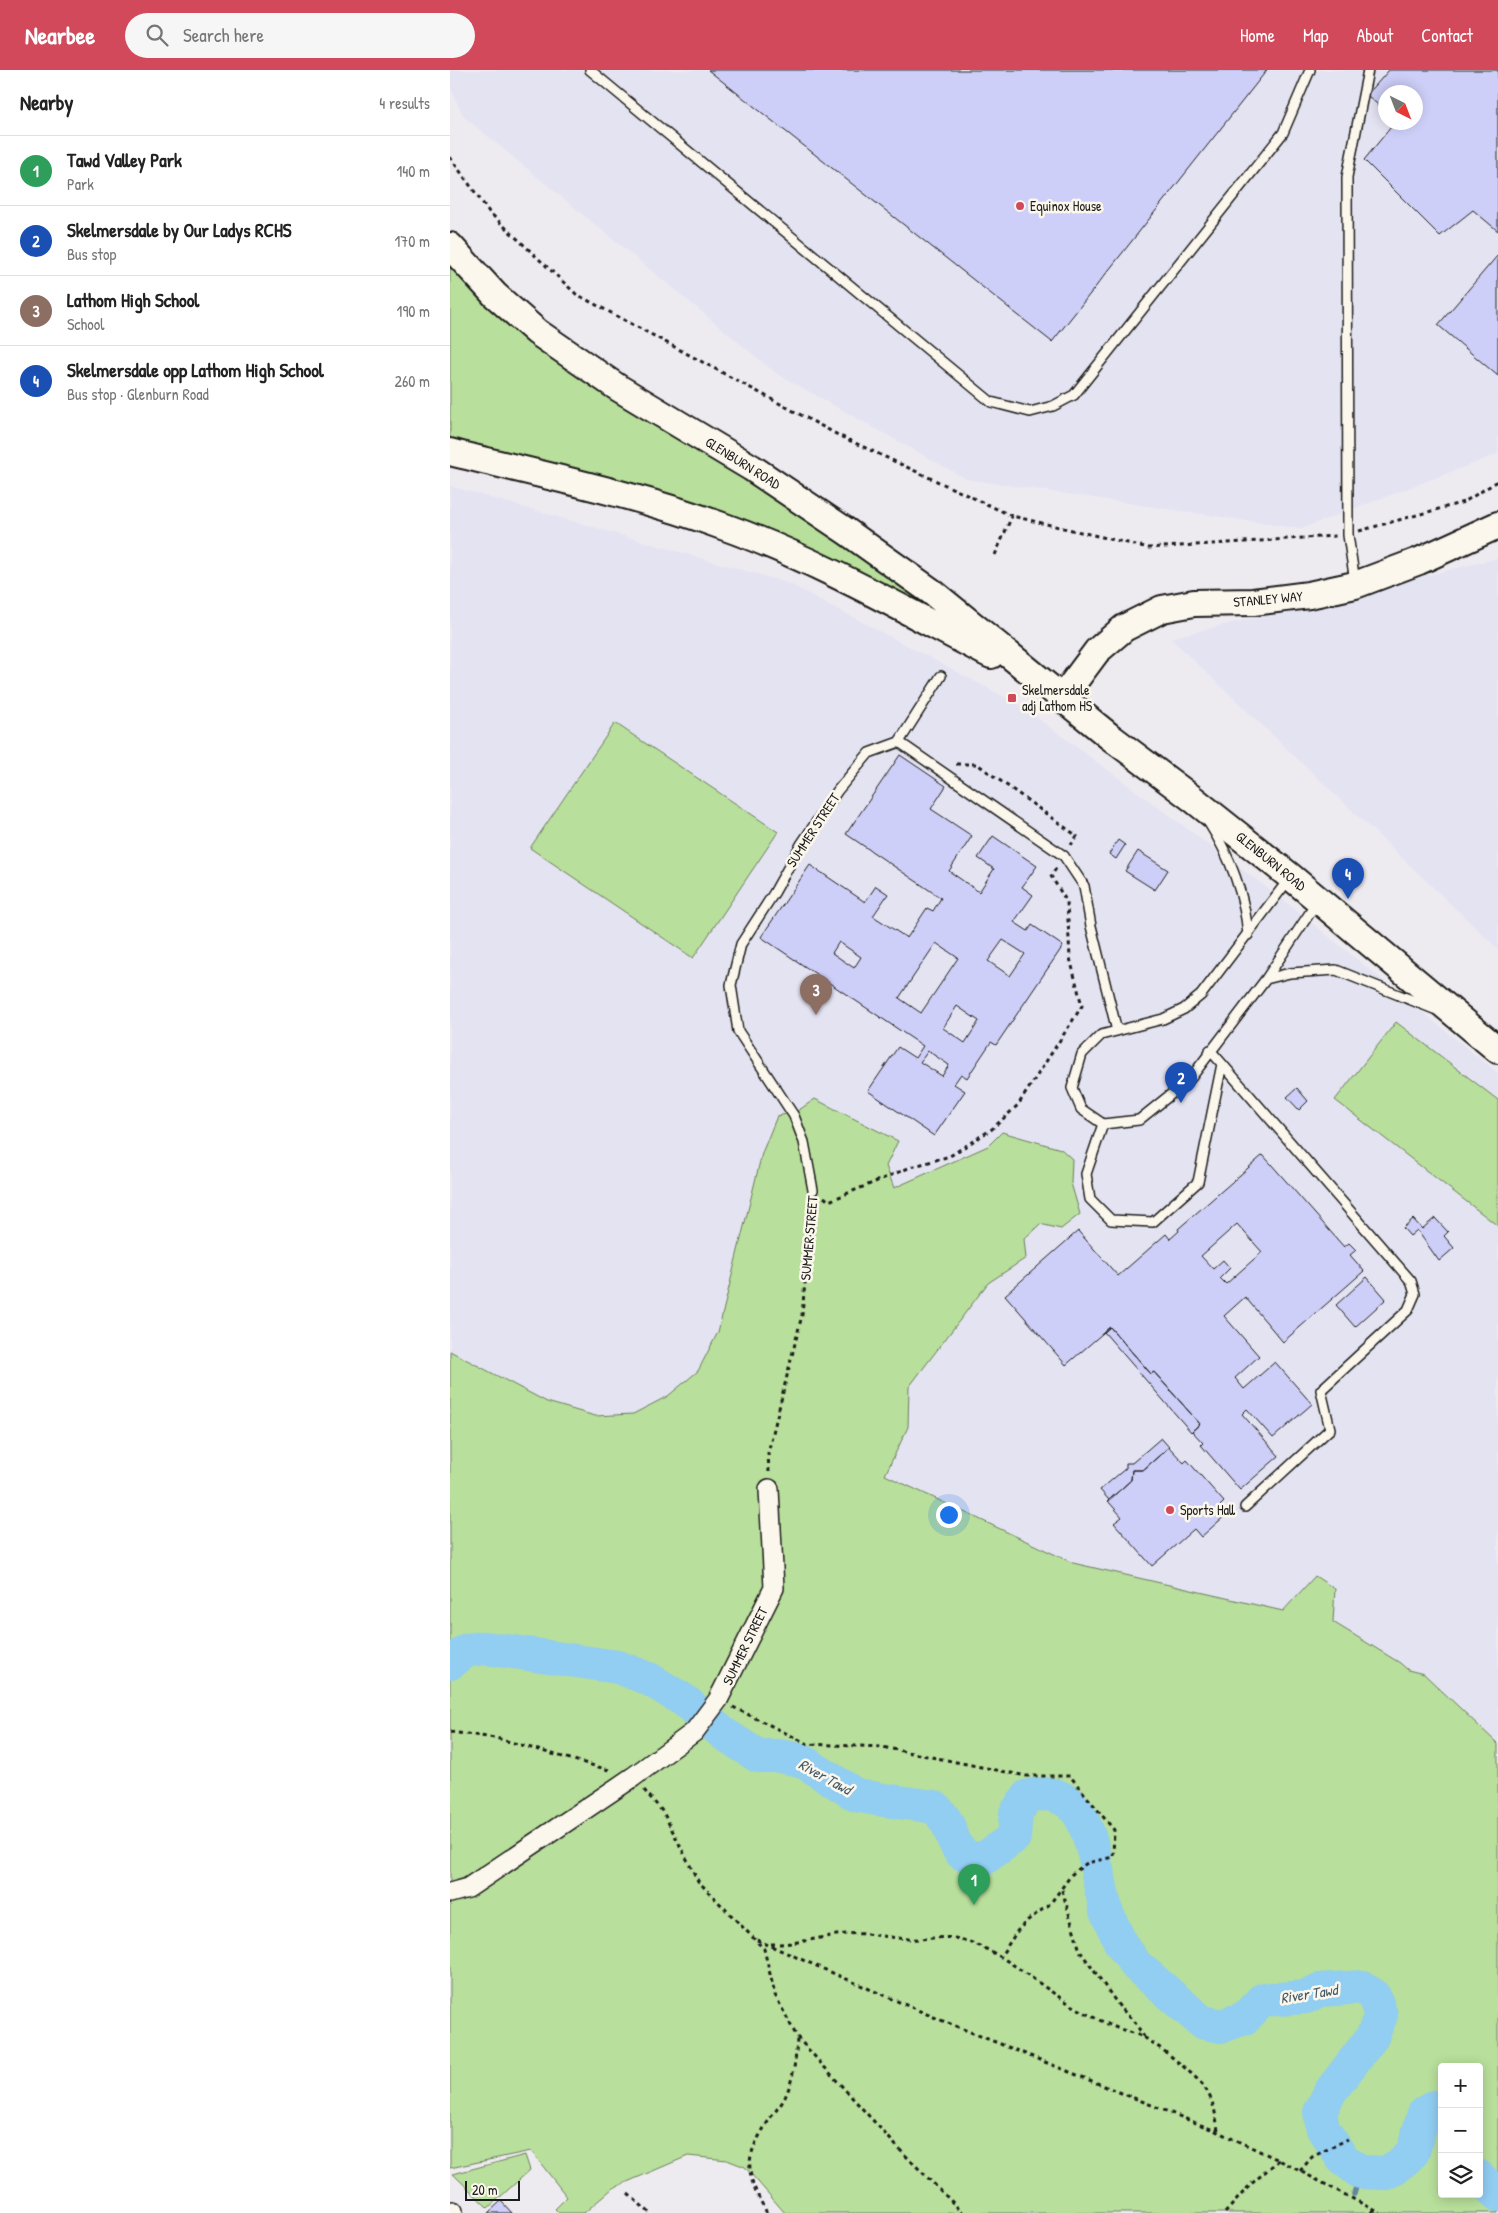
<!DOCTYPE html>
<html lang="en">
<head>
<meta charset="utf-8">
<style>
	:root { --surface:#fff; --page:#f6f6f6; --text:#222; --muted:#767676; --line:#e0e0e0; --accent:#d1495b }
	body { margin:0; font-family:"Patrick Hand",sans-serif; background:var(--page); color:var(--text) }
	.controls { position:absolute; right:15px; bottom:15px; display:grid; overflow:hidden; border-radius:5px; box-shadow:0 2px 12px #0003 }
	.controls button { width:45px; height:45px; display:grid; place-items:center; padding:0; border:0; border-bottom:1px solid var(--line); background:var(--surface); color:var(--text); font:25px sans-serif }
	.compass { position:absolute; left:928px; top:15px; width:45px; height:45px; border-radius:50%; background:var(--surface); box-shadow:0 2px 12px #0003; rotate:138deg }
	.scale { position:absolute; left:15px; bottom:12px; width:55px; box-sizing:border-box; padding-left:5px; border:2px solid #1c1c1c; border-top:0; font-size:14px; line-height:18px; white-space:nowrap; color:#1c1c1c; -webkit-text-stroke:4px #fbf7ec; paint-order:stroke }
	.you { position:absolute; left:498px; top:1444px; width:18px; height:18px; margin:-12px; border:4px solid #fff; border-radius:50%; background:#1a73e8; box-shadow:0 0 0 8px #1a73e833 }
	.badge { display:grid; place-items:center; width:32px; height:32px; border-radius:50%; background:var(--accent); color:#fff; font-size:16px; font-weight:700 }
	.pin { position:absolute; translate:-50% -41px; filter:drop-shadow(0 1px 2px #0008) }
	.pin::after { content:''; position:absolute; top:26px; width:18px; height:15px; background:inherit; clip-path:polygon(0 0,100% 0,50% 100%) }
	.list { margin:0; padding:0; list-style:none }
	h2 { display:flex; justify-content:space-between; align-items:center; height:65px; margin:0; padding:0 20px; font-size:21px }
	h2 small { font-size:16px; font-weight:400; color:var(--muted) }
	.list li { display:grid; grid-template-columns:32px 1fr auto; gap:15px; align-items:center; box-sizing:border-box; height:70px; padding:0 20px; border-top:1px solid var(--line) }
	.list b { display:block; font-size:19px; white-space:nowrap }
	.list p { margin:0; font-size:16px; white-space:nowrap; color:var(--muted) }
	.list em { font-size:16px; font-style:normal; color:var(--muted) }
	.icon { flex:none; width:28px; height:28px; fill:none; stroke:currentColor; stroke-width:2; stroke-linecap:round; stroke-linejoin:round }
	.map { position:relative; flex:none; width:1048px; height:2143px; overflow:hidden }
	header { display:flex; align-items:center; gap:30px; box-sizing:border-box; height:70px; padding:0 25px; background:var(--accent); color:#fff }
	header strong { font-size:24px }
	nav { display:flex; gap:28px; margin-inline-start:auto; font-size:18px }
	.search { width:350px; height:45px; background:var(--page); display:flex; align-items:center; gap:12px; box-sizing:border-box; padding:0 18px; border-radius:28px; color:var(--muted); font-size:19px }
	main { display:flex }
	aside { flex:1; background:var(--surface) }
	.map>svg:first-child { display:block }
</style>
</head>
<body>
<header>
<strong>Nearbee</strong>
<div class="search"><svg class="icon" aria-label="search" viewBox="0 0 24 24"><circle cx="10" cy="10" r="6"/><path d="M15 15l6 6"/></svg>Search here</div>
<nav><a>Home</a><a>Map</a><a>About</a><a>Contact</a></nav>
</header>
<main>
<aside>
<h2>Nearby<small>4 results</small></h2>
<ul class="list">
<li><span class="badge" style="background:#2e9e5b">1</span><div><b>Tawd Valley Park</b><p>Park</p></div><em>140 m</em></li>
<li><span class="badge" style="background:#1a4fb4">2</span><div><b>Skelmersdale by Our Ladys RCHS</b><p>Bus stop</p></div><em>170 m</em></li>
<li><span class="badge" style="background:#8d6e63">3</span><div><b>Lathom High School</b><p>School</p></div><em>190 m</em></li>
<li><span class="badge" style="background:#1a4fb4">4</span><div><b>Skelmersdale opp Lathom High School</b><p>Bus stop · Glenburn Road</p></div><em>260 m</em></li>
</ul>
</aside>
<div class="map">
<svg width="1048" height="2143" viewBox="0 0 1048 2143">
	<rect width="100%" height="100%" fill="#eeebf0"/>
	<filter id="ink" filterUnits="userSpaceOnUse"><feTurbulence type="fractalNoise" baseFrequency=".02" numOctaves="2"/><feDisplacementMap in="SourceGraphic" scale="10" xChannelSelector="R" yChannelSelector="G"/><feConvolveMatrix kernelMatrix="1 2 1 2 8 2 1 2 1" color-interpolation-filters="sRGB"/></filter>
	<g filter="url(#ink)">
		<path fill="#e4e3f2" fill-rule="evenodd" d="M0,0H1048V384L851,459L516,409L327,304L13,46L0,17ZM936,22H966V52H936Z
			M0,416L338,513L570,635L831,828L1048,1003V1700L621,1499L0,1319Z
			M1048,488V879L720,568Z"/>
		<path fill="#b8df9b" stroke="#6a7e5c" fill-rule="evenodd" d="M0,193L283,401L369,457L472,530L469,534L0,373Z
			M165,653L328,762L243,888L80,778Z
			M946,952L1048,1030V1156L885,1030Z
			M365,1029L448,1071L436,1096L444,1118L538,1076L552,1062L611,1079L622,1089L621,1113L630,1144L611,1159L590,1154L574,1169L576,1188L538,1213L459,1317L458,1357L435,1405L623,1493L833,1541L865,1506L885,1519L883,1552L950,1593L958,1600L974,1604L1048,1674V2143H335L295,2097L277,2090L238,2086L163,2118L134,2143H109L105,2139L117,2127L81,2081L0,2098V1281L97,1332L145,1346L183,1344L218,1326L248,1301L268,1262L312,1083L327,1046L346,1042ZM992,1997H1029V2124H992Z
			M75,2085L80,2100L38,2138L3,2104Z"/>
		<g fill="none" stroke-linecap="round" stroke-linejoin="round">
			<path stroke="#63869c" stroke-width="5.5" d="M904,2124L910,2102"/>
			<path stroke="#92cdf2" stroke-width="34" d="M0,1593L17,1580L35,1578L168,1597L199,1609L235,1631L274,1664L308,1686H329L351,1690L406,1725L427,1729L485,1737C489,1742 494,1747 497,1753C507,1774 504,1787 532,1790L564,1767L566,1743L578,1726C624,1716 636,1750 645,1788
				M647,1799L656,1841L671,1874L687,1896L752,1952L771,1956L795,1948L812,1930L856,1927L869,1920L912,1917L924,1926L931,1945L922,1967L880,2022L870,2042L873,2059L892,2088L910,2102L936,2103L949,2095L963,2082L974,2043L984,2037L992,2040
				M1029,2107L1048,2125"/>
		</g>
		<path fill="#cecff8" stroke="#1c1c1c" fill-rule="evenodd" d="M258,0H817L602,272Z
			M939,0H1048V161L1023,140L990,166L914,90L945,52H966V22H936V42L917,25Z
			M1048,185V306L988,255Z
			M450,685L496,716L481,739L522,766L499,801L529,822L544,799L528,788L543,766L587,796L572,817L583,825L564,852L578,861L582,855L613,876L546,975L541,972L517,1008L511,1004L504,1014L515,1021L484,1066L418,1021L448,977L465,988L473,976L311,867L360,795L415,832L426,816L438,824L423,846L457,868L477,838L483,841L491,828L396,764ZM553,870L575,884L560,906L538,891ZM389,872L411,887L404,898L382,883ZM486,873L508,888L471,943L449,928ZM507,936L529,951L515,973L493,958ZM478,981L499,995L492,1006L470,992Z
			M668,770L675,775L666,789L659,784Z
			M688,781L718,800L705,820L675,801Z
			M847,1018L858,1031L849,1040L837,1027Z
			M813,1085L894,1177L899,1173L906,1180L900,1185L914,1201L833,1272L795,1227L774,1246L809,1286L785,1308L794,1319L825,1292L862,1334L823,1368L797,1339L792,1344L829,1386L790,1420L751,1375L753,1373L742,1361L750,1354L704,1302L701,1304L660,1257L616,1295L555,1225L628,1161L668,1206L716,1164L720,1169L729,1161L728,1159ZM787,1154L812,1182L776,1214L770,1208L780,1198L773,1190L763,1199L751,1186Z
			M985,1148L998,1162L994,1166L1004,1178L989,1191L967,1160L960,1166L953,1158L963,1149L972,1159Z
			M917,1207L936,1229L905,1257L886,1235Z
			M660,1257L701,1304L704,1302L750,1354L741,1362L654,1262Z
			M711,1368L719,1377L693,1400H682L681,1410L659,1430L650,1420L676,1398V1393H682Z
			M719,1377L734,1393L737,1390L774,1432L770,1436L777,1444L751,1467L744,1459L702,1496L664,1453L672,1447L658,1431L681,1410L682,1400H693Z
			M51,2131L62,2143H38Z"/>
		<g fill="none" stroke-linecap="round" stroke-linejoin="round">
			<g stroke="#1c1c1c" stroke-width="12">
				<path id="lane" d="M140,0L541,332L580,342L603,336L624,325L833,63L860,0
					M905,512L898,465L897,107L918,0
					M449,672L491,606
					M759,753C780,786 795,826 798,865
					M839,809L751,925L734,939L713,949L651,965L632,984L622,1018L631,1039L653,1054L689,1050L740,1009L816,909L867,832
					M816,909L840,903L886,900L984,939
					M760,980L961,1211L965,1224L958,1240L871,1320L880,1359L795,1437
					M653,1054L636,1104L640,1129L661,1150L703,1152L748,1112L772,994
					M363,1120L354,1072L344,1046L288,961L281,915L291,874L324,823L352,773L388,720L419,683L449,672L614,786L634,816L641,856L667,961"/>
			</g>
			<g stroke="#1c1c1c" stroke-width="22">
				<path id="street" d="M0,1823L18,1818L183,1707L244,1662L268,1630L324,1518L319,1419
					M0,2143L3,2141"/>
			</g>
			<g stroke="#1c1c1c" stroke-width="30">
				<path id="secondary" d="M0,176L45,225L87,262L167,317L302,398L396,461L482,522L659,666L743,729L841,807L1048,980
					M0,382C92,405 186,424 275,457C367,490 454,540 541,585
					M612,628L647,581L674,558L712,539L744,533L803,532L859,525L905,515L969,491L1048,455"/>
			</g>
			<path stroke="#1c1c1c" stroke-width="3" stroke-dasharray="4 4" stroke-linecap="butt" d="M0,87L39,142L126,224L390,366L562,446L699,478L886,466
				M909,461L1014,432L1048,411
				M545,485L562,446
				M506,694H527L627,766L621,775
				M374,1127L379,1131L461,1097L500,1086L542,1059L568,1035L632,936L620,888L617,832L601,806L607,797
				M319,1402L318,1383L352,1245L362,1133
				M283,1637L358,1674L432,1677L576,1706H620L664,1760L663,1787L637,1793L622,1804L600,1834L578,1850L568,1860L550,1887
				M0,1662L46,1668L159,1700
				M194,1720L213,1742L248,1811L314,1879L325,1925L347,1967L449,2079L513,2143
				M612,1820L630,1881L669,1936L686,1954L694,1967
				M307,1870L486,1948L768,2062L829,2090L930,2143
				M321,1874C346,1875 371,1866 396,1864C418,1862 438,1868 460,1869C476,1870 493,1865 509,1869C550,1879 584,1912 620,1934C635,1943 650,1951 667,1958C676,1961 687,1964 695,1968C713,1979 731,1994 746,2008C762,2022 766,2042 768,2062
				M850,2101L862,2087L898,2069
				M178,2124L200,2143
				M317,2143C293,2100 294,2088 321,2047C326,2040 333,2033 336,2025C344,2007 346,1987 347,1968
				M775,2143L800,2115L829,2090
				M921,2143L924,2138"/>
			<use href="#lane" stroke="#fbf7ec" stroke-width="9"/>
			<use href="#street" stroke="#fbf7ec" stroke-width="19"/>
			<use href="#secondary" stroke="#fbf7ec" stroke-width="26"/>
		</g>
	</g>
	<g fill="#d1495b" stroke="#fbf7ec" stroke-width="2">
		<circle cx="570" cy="136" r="5"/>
		<rect x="557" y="623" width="10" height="10" rx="2.5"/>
		<circle cx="720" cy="1440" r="5"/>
	</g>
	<g text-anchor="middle" stroke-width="5" stroke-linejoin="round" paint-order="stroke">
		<g font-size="14" fill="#1c1c1c" stroke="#fbf7ec" text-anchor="start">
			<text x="580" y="141">Equinox House</text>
			<text x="572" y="625">Skelmersdale<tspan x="572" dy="16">adj Lathom HS</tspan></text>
			<text x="730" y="1445">Sports Hall</text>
		</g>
		<g font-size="14" fill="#1c1c1c" stroke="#fbf7ec">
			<text transform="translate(293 393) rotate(32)" y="5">GLENBURN ROAD</text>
			<text transform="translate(818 529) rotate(-5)" y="5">STANLEY WAY</text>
			<text transform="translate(363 760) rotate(-57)" y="5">SUMMER STREET</text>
			<text transform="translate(821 791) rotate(39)" y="5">GLENBURN ROAD</text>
			<text transform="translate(359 1168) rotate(-85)" y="5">SUMMER STREET</text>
			<text transform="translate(295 1576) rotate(-64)" y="5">SUMMER STREET</text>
		</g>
		<g font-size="15" font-style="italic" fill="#455a67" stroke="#fbf7ec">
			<text transform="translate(375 1707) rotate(29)" y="5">River Tawd</text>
			<text transform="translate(859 1924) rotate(-9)" y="5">River Tawd</text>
		</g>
	</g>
</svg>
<div class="controls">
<button>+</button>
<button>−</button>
<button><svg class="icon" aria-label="layers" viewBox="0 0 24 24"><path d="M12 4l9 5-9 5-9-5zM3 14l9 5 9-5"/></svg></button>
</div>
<svg class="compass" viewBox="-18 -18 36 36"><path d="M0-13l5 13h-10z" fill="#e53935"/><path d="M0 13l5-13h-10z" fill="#767676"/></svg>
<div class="scale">20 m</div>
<div class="you"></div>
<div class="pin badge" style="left:524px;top:1835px;background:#2e9e5b">1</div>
<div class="pin badge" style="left:731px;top:1033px;background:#1a4fb4">2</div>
<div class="pin badge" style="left:366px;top:945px;background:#8d6e63">3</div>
<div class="pin badge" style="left:898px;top:829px;background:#1a4fb4">4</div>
</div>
</main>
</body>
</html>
